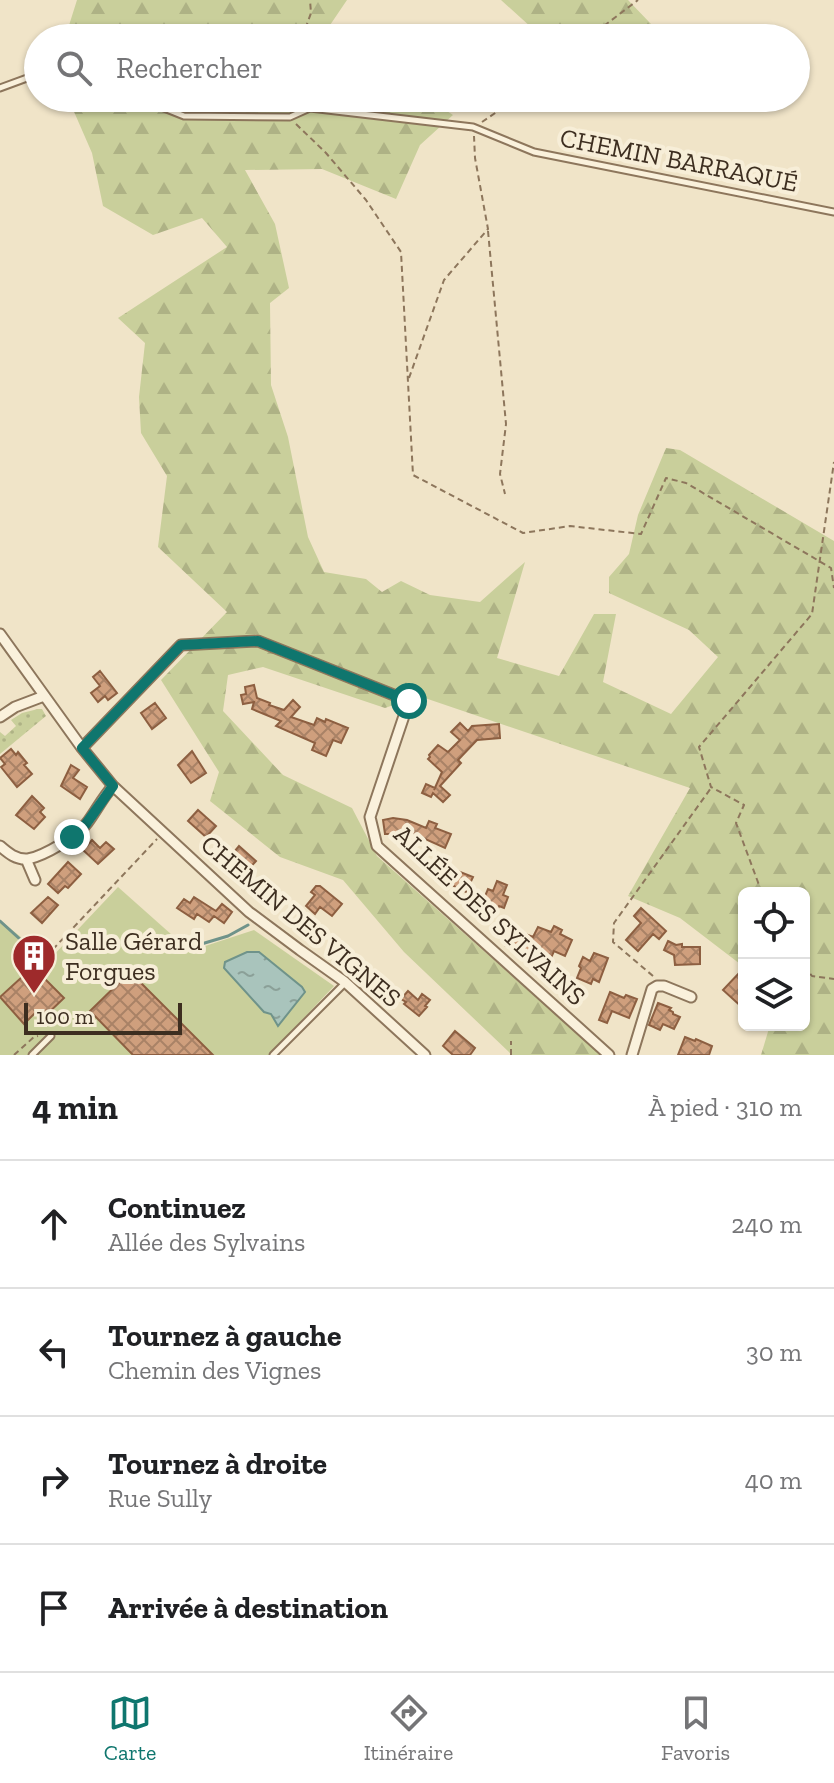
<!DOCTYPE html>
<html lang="fr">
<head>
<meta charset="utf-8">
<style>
	:root { --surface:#fff; --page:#f2f2f2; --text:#202124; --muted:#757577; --line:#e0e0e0; --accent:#0f766e }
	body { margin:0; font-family:"Zilla Slab",serif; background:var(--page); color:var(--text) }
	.controls { position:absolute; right:24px; bottom:24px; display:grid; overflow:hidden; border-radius:12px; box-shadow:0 2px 6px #0004 }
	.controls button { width:72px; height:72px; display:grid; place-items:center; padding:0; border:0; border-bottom:2px solid var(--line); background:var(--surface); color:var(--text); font:40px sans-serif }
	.scale { position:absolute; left:24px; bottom:20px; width:158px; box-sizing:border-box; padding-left:8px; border:4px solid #3d2e20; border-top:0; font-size:22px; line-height:28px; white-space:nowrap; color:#3d2e20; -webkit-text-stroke:6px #f7eed8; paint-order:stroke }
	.stop { position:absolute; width:24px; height:24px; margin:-18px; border:6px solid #0f766e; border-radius:50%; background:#fff }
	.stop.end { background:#0f766e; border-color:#fff; box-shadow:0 2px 8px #0008 }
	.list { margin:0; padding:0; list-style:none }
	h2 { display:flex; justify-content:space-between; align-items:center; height:104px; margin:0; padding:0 32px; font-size:34px }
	h2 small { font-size:26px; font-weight:400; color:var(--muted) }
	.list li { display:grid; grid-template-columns:52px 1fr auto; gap:24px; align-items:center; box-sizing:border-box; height:128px; padding:0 32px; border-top:2px solid var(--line) }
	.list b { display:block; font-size:30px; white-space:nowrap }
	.list p { margin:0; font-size:26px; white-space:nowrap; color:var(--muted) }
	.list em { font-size:26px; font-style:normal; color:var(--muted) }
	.icon { flex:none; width:44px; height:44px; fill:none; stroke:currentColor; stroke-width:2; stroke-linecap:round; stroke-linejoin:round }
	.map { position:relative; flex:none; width:834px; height:1055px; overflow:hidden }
	.search { position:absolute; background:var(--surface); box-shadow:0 2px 6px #0004; left:24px; right:24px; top:24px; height:88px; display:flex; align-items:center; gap:20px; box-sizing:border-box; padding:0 28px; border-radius:44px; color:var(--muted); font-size:30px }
	.sheet { height:616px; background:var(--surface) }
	nav { display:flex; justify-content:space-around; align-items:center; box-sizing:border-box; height:112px; border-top:2px solid var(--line); background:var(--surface); font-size:22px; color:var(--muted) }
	nav a { display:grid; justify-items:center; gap:4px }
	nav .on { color:var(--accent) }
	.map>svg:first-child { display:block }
</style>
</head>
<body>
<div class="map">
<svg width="834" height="1055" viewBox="0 0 834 1055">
	<defs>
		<pattern id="grass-dots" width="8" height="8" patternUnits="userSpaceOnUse" patternTransform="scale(2)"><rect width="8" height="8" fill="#c9cf9b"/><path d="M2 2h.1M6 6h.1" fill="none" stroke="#aeb285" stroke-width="1.8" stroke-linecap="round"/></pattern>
		<pattern id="forest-firs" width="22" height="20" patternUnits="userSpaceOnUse" patternTransform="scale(2)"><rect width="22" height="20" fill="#c9cf9b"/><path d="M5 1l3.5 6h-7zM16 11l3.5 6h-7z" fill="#aeb285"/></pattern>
		<pattern id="water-ripples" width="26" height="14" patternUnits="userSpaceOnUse" patternTransform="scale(2)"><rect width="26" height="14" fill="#a9c4bc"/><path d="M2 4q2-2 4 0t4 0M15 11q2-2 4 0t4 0" fill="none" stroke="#8ba098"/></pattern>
		<pattern id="building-cross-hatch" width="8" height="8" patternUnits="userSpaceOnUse" patternTransform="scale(2)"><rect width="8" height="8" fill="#cf9f7d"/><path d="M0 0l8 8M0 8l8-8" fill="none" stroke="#a98266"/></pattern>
	</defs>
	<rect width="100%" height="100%" fill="#f0e4c8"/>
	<path fill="url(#grass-dots)" d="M38,709H42L46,716L0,754V732L5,736L16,726L11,720L22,713Z"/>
	<path fill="url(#forest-firs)" d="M77,0H347L326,31L336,38H65Z
		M501,0H628L651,24L626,38H543Z
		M68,98H427L453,115L420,145L396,199L322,169L245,170L275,224L289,288L270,303L271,385L288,437L308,537L324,572L366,579L382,592L401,581L430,595L480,602L525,562L497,658L559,676L594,614H616L603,682L671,714L718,657L689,630L609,593V577L629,554L638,515L666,448L680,450L834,541V1055H761L770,1025H804V893H744V967L680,918L628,896L690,788L419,696L385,708L263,667L228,675L223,711L283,775L352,808L377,856L601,1055H512L404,952L343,880L280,857L210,801L219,772L161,680L227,612L158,547L167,476L141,433L139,397L145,343L118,318L227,247L202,218L153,235L103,206L92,153Z"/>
	<path fill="#c9cf9b" d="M118,887L190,951L254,930L334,986L269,1055H0V920L49,960Z"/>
	<path fill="url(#water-ripples)" stroke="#6f938a" stroke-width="2" d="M247,952H259L302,987L305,992L278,1026L271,1014L264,1012L224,968L225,962Z"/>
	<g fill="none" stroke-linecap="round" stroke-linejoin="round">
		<path stroke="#6f938a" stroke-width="3" d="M0,921L33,951
			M149,934L169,949L178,951L228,936L248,925"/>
	</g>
	<path fill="url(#building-cross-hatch)" stroke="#8d5f41" stroke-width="2" d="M100,671L117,693L108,700L105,696L98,702L91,693L100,686L93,677Z
		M254,685L257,698L270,703L269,705L284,710L293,700L300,707L291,717L314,725L317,718L325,722L326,719L348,728L341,743L333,740L326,756L312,750L315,743L276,726L281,721L252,709L254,702L243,704L241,695L246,694L245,687Z
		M155,703L166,718L152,729L141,713Z
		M460,723L468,731L472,726L499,724L500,738L477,740L458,760L461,763L440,786L450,795L443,802L433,793L431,797L422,793L426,784L435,788L434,790L442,772L428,759L430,757L429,755L438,745L448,752L460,740L451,732Z
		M11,749L16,755L18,752L27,763L24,765L32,774L17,787L1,767L5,764L0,758Z
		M192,751L206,773L191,783L178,765Z
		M71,765L79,770L73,778L87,787L80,799L61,786Z
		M32,796L44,808L40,812L45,817L34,829L16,815Z
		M198,810L216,826L206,837L188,821Z
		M393,818L407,820L426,828L429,821L437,824L435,828L451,834L445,848L410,832L408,836L402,834H385L383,820Z
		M92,840L100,848L106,842L114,849L98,864L83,850Z
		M239,846L256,861L246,872L230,857Z
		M68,862L81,874L68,888L65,886L58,893L48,884Z
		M450,868L473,877L466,892L445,882Z
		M497,881L507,885L503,895L508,897L504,908L499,906L497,911L485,905L483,901L488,889L493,891Z
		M316,886H320L342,904L332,916L320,907L315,914L306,906L315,895L311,892Z
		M48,897L58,905L42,923L31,913Z
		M194,897L216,911L222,904L232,912L224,923L214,916L209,922L197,914L194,919L177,908L184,899L190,903Z
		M641,908L666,931L659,939L653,934L638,951L626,940L641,923L634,916Z
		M554,926L562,930L560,934L572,940L565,956L554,951L551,958L531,949L529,952L506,946L513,929L533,937L538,927L551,932Z
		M668,941L676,945L682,944V947H700V964L675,965L674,955L664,950Z
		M594,953L608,958L599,982L593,979L591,984L577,978L581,968L579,966L583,957L590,961Z
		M33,967L64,998L42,1019L35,1013L24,1024L0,997Z
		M130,972L213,1055H133L90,1011Z
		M739,973L744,977V1009L723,990Z
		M408,991L418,1000L422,994L430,1000L425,1006L427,1007L419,1016L404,1004L406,1002L401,999Z
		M610,992L624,998L626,995L637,999L629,1018L612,1011L607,1023L599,1020Z
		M658,1003L671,1008L669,1010L673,1012V1014L680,1017L674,1029L663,1024L660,1030L649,1025Z
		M455,1031L475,1048L470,1055H453L443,1046Z
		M685,1037L695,1041L696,1039L712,1046L709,1055H678Z"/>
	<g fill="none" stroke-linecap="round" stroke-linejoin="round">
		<g stroke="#8d765c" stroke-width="9">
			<path id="lane" d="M0,88L38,74
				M139,98L184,116L290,117L310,108L473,127L534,152L834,212
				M32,1055L51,1036
				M273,1055L345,983"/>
		</g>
		<g stroke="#8d765c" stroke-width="13">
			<path id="street" d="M0,634L82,748L113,786L249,912L300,950L345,982L425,1055
				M0,717L15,707L44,696
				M82,748L181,645L258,641L409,701L370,817L377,846L609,1055
				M0,846C8,853 16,860 28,859C44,856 78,836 87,823C96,811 103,797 113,786
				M26,859L35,880
				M632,1055L652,989L657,986H664L691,997"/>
		</g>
		<path stroke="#8d765c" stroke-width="2" stroke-dasharray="6 4" stroke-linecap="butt" d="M302,38L311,13L310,0
			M588,38L638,0
			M482,122L517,98
			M296,124L326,153L366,200L401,252L413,475L523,533L570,526L641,534L666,478L686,483L831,568L834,588
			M488,231L506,424L500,474L505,494
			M409,378L444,280L488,229L475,158L474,136
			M762,893L736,823L744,805L711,787L699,747L812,614L834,462
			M39,964L157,839
			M804,966L812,976L834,979
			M653,976L613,942L614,923L711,788
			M14,1055L34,1037L38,1036
			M511,1055V1041"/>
		<use href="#lane" stroke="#faf1dc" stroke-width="5"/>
		<use href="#street" stroke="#faf1dc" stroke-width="9"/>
	</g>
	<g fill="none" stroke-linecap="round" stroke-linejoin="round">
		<path stroke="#0f766e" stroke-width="10" d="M72,837L86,824L113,786L82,748L181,645L258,641L409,701"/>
	</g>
	<defs>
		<g id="building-pin" transform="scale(2.3)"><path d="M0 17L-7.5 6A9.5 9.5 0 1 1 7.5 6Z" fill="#9e2a2b" stroke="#f7eed8"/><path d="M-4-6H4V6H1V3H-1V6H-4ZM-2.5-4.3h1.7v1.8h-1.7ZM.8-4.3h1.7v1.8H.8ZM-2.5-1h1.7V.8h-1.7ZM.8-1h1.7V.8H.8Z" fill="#fff"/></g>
	</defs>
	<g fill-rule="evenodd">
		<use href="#building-pin" x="34" y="956"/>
	</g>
	<g text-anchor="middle" stroke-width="8" stroke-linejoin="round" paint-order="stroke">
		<g font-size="26" fill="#3d2e20" stroke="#f7eed8">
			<text transform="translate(679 160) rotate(11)" y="9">CHEMIN BARRAQUÉ</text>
			<text transform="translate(490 915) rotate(43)" y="9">ALLÉE DES SYLVAINS</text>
			<text transform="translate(301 921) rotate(40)" y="9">CHEMIN DES VIGNES</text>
		</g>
		<g font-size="26" fill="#3d2e20" stroke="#f7eed8" text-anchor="start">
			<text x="65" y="950">Salle Gérard<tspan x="65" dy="30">Forgues</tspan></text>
		</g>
	</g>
</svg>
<div class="controls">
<button><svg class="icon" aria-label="locate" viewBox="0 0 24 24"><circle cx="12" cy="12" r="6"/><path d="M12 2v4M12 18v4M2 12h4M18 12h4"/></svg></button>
<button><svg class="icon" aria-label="layers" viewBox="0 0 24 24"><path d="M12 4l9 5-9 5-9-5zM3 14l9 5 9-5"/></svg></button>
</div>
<div class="scale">100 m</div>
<div class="stop" style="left:409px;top:701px"></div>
<div class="stop end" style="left:72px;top:837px"></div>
<div class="search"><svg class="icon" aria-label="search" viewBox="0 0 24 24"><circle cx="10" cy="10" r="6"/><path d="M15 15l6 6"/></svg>Rechercher</div>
</div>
<section class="sheet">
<h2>4 min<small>À pied · 310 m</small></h2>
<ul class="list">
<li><svg class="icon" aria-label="ahead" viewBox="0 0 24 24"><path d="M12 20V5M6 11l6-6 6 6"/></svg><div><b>Continuez</b><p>Allée des Sylvains</p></div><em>240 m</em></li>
<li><svg class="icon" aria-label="left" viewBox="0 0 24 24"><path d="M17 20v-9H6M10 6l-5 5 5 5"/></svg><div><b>Tournez à gauche</b><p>Chemin des Vignes</p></div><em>30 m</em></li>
<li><svg class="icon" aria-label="right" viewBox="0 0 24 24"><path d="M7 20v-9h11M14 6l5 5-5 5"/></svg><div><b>Tournez à droite</b><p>Rue Sully</p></div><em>40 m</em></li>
<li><svg class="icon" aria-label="arrive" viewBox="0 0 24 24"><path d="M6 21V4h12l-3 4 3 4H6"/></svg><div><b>Arrivée à destination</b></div></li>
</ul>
</section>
<nav>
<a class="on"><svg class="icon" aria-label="map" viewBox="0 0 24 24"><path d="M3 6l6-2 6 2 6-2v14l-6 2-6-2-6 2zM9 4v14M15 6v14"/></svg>Carte</a>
<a><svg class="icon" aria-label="directions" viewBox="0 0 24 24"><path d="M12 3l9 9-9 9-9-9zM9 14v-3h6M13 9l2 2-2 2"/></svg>Itinéraire</a>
<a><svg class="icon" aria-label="saved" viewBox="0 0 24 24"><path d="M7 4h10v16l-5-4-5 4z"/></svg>Favoris</a>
</nav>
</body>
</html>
